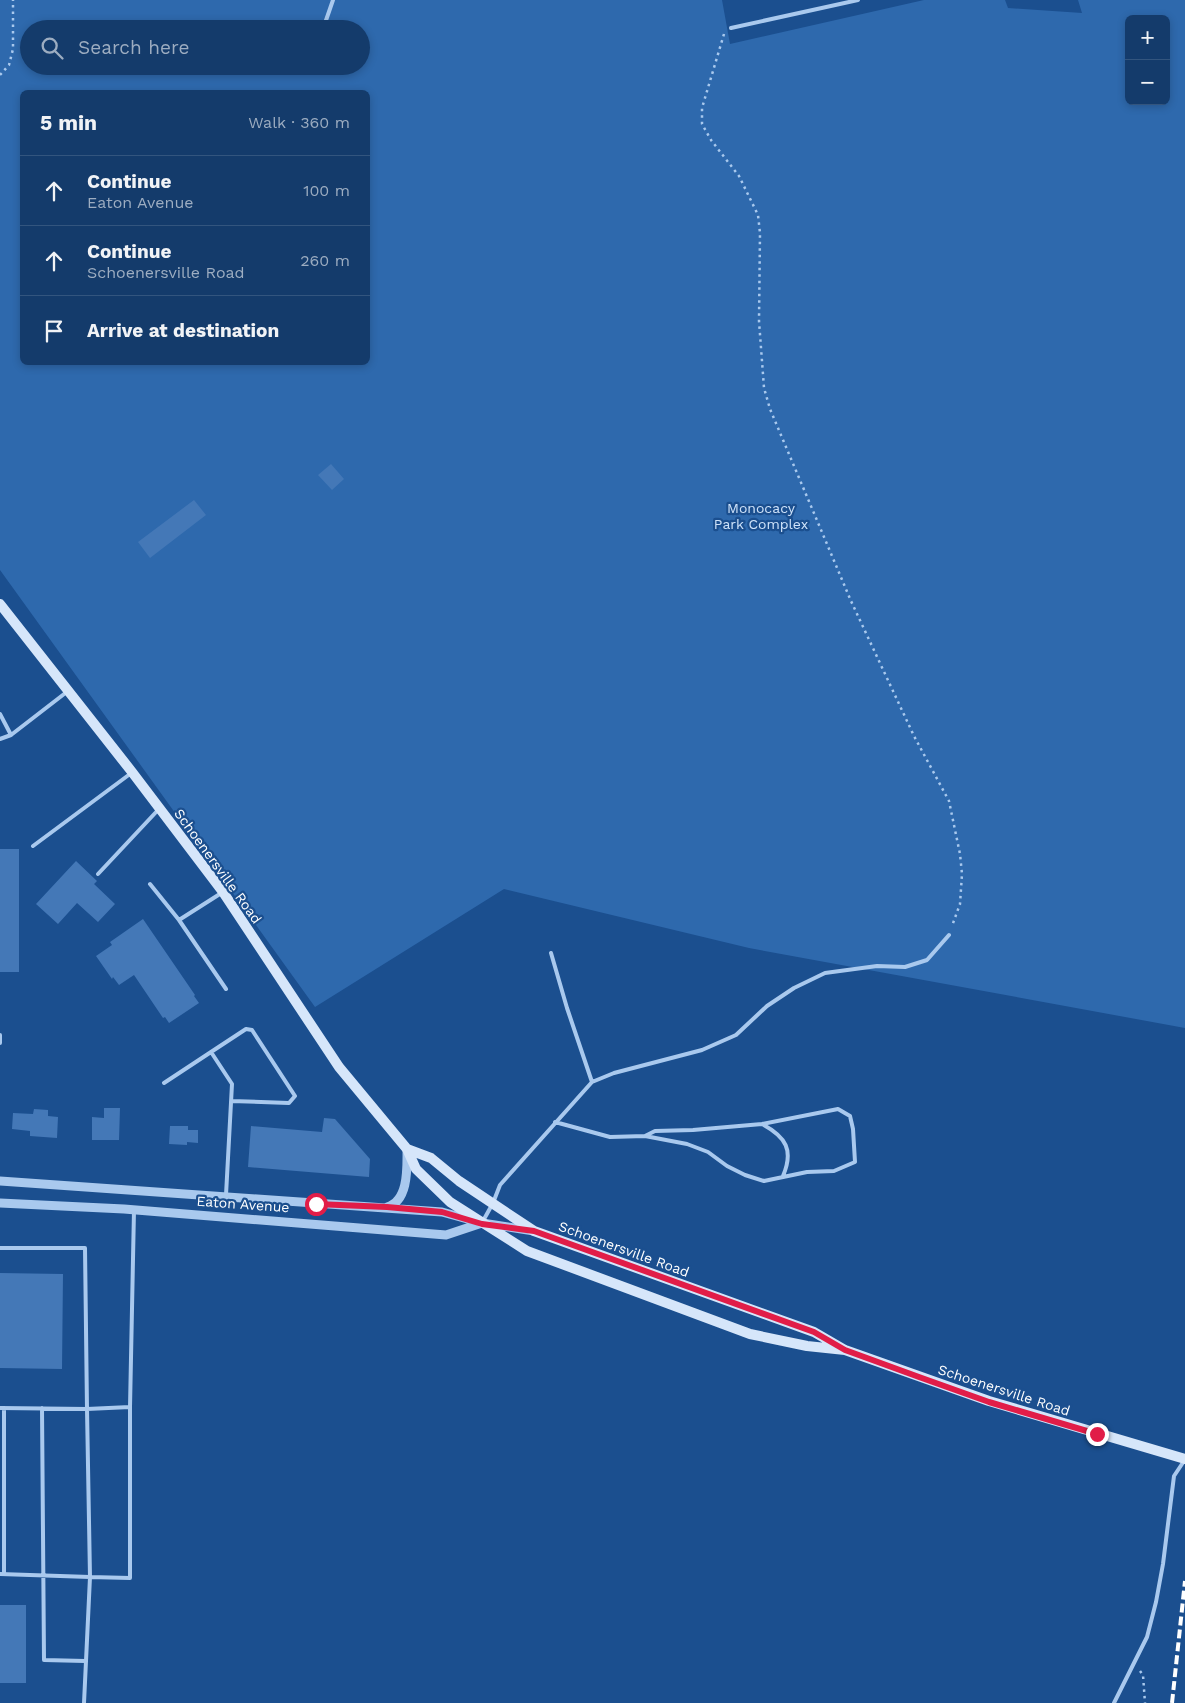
<!DOCTYPE html>
<html lang="en">
<head>
<meta charset="utf-8">
<style>
	:root { --surface:#143b6b; --page:#1d4271; --text:#f1f3f6; --muted:#9dadc1; --line:#33557e }
	body { margin:0; font-family:"Work Sans",sans-serif; background:var(--page); color:var(--text) }
	.controls { position:absolute; right:15px; top:15px; display:grid; overflow:hidden; border-radius:8px; box-shadow:0 2px 8px #0003 }
	.controls button { width:45px; height:45px; display:grid; place-items:center; padding:0; border:0; border-bottom:1px solid var(--line); background:var(--surface); color:var(--text); font:25px sans-serif }
	.stop { position:absolute; width:15px; height:15px; margin:-11px; border:4px solid #e11d48; border-radius:50%; background:#fff }
	.stop.end { background:#e11d48; border-color:#fff; box-shadow:0 1px 5px #0008 }
	.list { margin:0; padding:0; list-style:none }
	h2 { display:flex; justify-content:space-between; align-items:center; height:65px; margin:0; padding:0 20px; font-size:21px }
	h2 small { font-size:16px; font-weight:400; color:var(--muted) }
	.list li { display:grid; grid-template-columns:32px 1fr auto; gap:15px; align-items:center; box-sizing:border-box; height:70px; padding:0 20px; border-top:1px solid var(--line) }
	.list b { display:block; font-size:19px; white-space:nowrap }
	.list p { margin:0; font-size:16px; white-space:nowrap; color:var(--muted) }
	.list em { font-size:16px; font-style:normal; color:var(--muted) }
	.icon { flex:none; width:28px; height:28px; fill:none; stroke:currentColor; stroke-width:2; stroke-linecap:round; stroke-linejoin:round }
	.map { position:relative; flex:none; width:1185px; height:1703px; overflow:hidden }
	.search { position:absolute; background:var(--surface); box-shadow:0 2px 8px #0003; left:20px; top:20px; width:350px; height:55px; display:flex; align-items:center; gap:12px; box-sizing:border-box; padding:0 18px; border-radius:28px; color:var(--muted); font-size:19px }
	.panel { position:absolute; background:var(--surface); box-shadow:0 2px 8px #0003; left:20px; top:90px; width:350px; height:275px; border-radius:8px }
	.map>svg:first-child { display:block }
</style>
</head>
<body>
<div class="map">
<svg width="1185" height="1703" viewBox="0 0 1185 1703">
	<rect width="100%" height="100%" fill="#1b4f8f"/>
	<path fill="#2e69ad" fill-rule="evenodd" d="M0,0H722L730,44L924,0H1005L1008,8L1082,13L1078,0H1185V1028L749,948L504,889L315,1007L0,570ZM1129,19H1166V101H1129ZM29,29H361V66H29ZM22,92H368V362H22Z"/>
	<path fill="#4478b7" d="M331,464L344,479L332,490L318,475Z
		M194,500L206,515L150,558L138,542Z
		M0,849H19V972H0Z
		M76,861L97,881L94,884L115,904L98,922L77,903L58,924L36,904Z
		M143,919L195,995L194,996L199,1003L169,1023L165,1017L163,1018L134,975L119,985L113,977L112,979L96,956L112,945L110,942Z
		M104,1108H120L119,1140H92V1117L104,1118Z
		M34,1109L48,1110V1116L58,1117L57,1138L30,1136V1131L12,1129L13,1113L33,1114Z
		M324,1118L335,1119L370,1159L369,1177L248,1167L251,1126L322,1132Z
		M170,1126H188V1130H198V1143L187,1142V1145L169,1144Z
		M0,1273L63,1274L62,1369L0,1368Z
		M0,1605H26V1683H0Z"/>
	<g fill="none" stroke-linecap="round" stroke-linejoin="round">
		<path stroke="#a9c9ee" stroke-width="2.5" stroke-dasharray="2.5 4" stroke-linecap="butt" d="M724,34L702,108V124L711,140L739,176L758,215L760,233L759,321L764,388L770,409L851,601L914,736L949,801L960,854L962,874L960,904L952,926
			M0,75L9,65L13,49V0
			M1140,1671L1143,1675L1145,1703"/>
		<path stroke="#a9c9ee" stroke-width="4" d="M731,28L858,0
			M323,29L333,0
			M0,714L11,735
			M0,739L11,735L68,691
			M33,846L130,774
			M98,874L158,810
			M150,884L179,920
			M223,892L179,920L226,989
			M551,953L567,1008L592,1082
			M0,1035V1043
			M211,1052L246,1029L252,1030L295,1096L289,1103L231,1101
			M164,1083L211,1052L232,1084L226,1195
			M555,1122L610,1137L645,1136L687,1144L708,1152L727,1166L745,1175L764,1181L807,1172L834,1171L855,1162L853,1129L850,1116L838,1109L762,1124L693,1130L655,1131L645,1136
			M762,1124C786,1137 794,1150 783,1176
			M483,1221L493,1203L500,1185L592,1082L614,1073L702,1050L736,1035L767,1006L794,988L825,973L877,966L905,967L927,960L949,935
			M0,1248H85L87,1409L0,1408
			M130,1407L87,1409L90,1577L130,1578V1407L134,1210
			M4,1408V1574
			M42,1408L44,1660L85,1661
			M0,1574L90,1577L84,1703
			M1114,1703L1147,1637L1156,1602L1163,1564L1174,1476L1184,1461"/>
		<path stroke="#a9c9ee" stroke-width="9" d="M0,1181L442,1212L482,1223L534,1231
			M0,1203L124,1209L446,1235L482,1223
			M387,1207C409,1201 407,1167 407,1150"/>
		<path stroke="#d6e6fa" stroke-width="10" d="M0,604L132,772L223,892L339,1067L407,1149L416,1169L450,1202L527,1251L750,1334L807,1346L845,1350
			M407,1149L431,1158L459,1181L534,1231L814,1332L845,1350L989,1401L1185,1459"/>
		<path stroke="#fff" stroke-width="4" stroke-dasharray="9 4" stroke-linecap="butt" d="M1172,1703L1185,1581"/>
	</g>
	<g fill="none" stroke-linecap="round" stroke-linejoin="round">
		<path stroke="#e11d48" stroke-width="6" d="M316,1204L387,1207L442,1212L482,1224L534,1231L814,1332L845,1350L919,1377L989,1402L1097,1434"/>
	</g>
	<g text-anchor="middle" stroke-width="4.5" stroke-linejoin="round" paint-order="stroke">
		<g font-size="14" fill="#cfe3fa" stroke="#1b4f8f">
			<text x="761" y="513">Monocacy<tspan x="761" dy="16">Park Complex</tspan></text>
		</g>
		<g font-size="14" fill="#fff" stroke="#1b4f8f">
			<text transform="translate(218 866) rotate(54)" y="5">Schoenersville Road</text>
			<text transform="translate(243 1204) rotate(4)" y="5">Eaton Avenue</text>
			<text transform="translate(624 1249) rotate(20)" y="5">Schoenersville Road</text>
			<text transform="translate(1004 1390) rotate(18)" y="5">Schoenersville Road</text>
		</g>
	</g>
</svg>
<div class="controls">
<button>+</button>
<button>−</button>
</div>
<div class="stop" style="left:316px;top:1204px"></div>
<div class="stop end" style="left:1097px;top:1434px"></div>
<div class="search"><svg class="icon" aria-label="search" viewBox="0 0 24 24"><circle cx="10" cy="10" r="6"/><path d="M15 15l6 6"/></svg>Search here</div>
<section class="panel">
<h2>5 min<small>Walk · 360 m</small></h2>
<ul class="list">
<li><svg class="icon" aria-label="ahead" viewBox="0 0 24 24"><path d="M12 20V5M6 11l6-6 6 6"/></svg><div><b>Continue</b><p>Eaton Avenue</p></div><em>100 m</em></li>
<li><svg class="icon" aria-label="ahead" viewBox="0 0 24 24"><path d="M12 20V5M6 11l6-6 6 6"/></svg><div><b>Continue</b><p>Schoenersville Road</p></div><em>260 m</em></li>
<li><svg class="icon" aria-label="arrive" viewBox="0 0 24 24"><path d="M6 21V4h12l-3 4 3 4H6"/></svg><div><b>Arrive at destination</b></div></li>
</ul>
</section>
</div>
</body>
</html>
